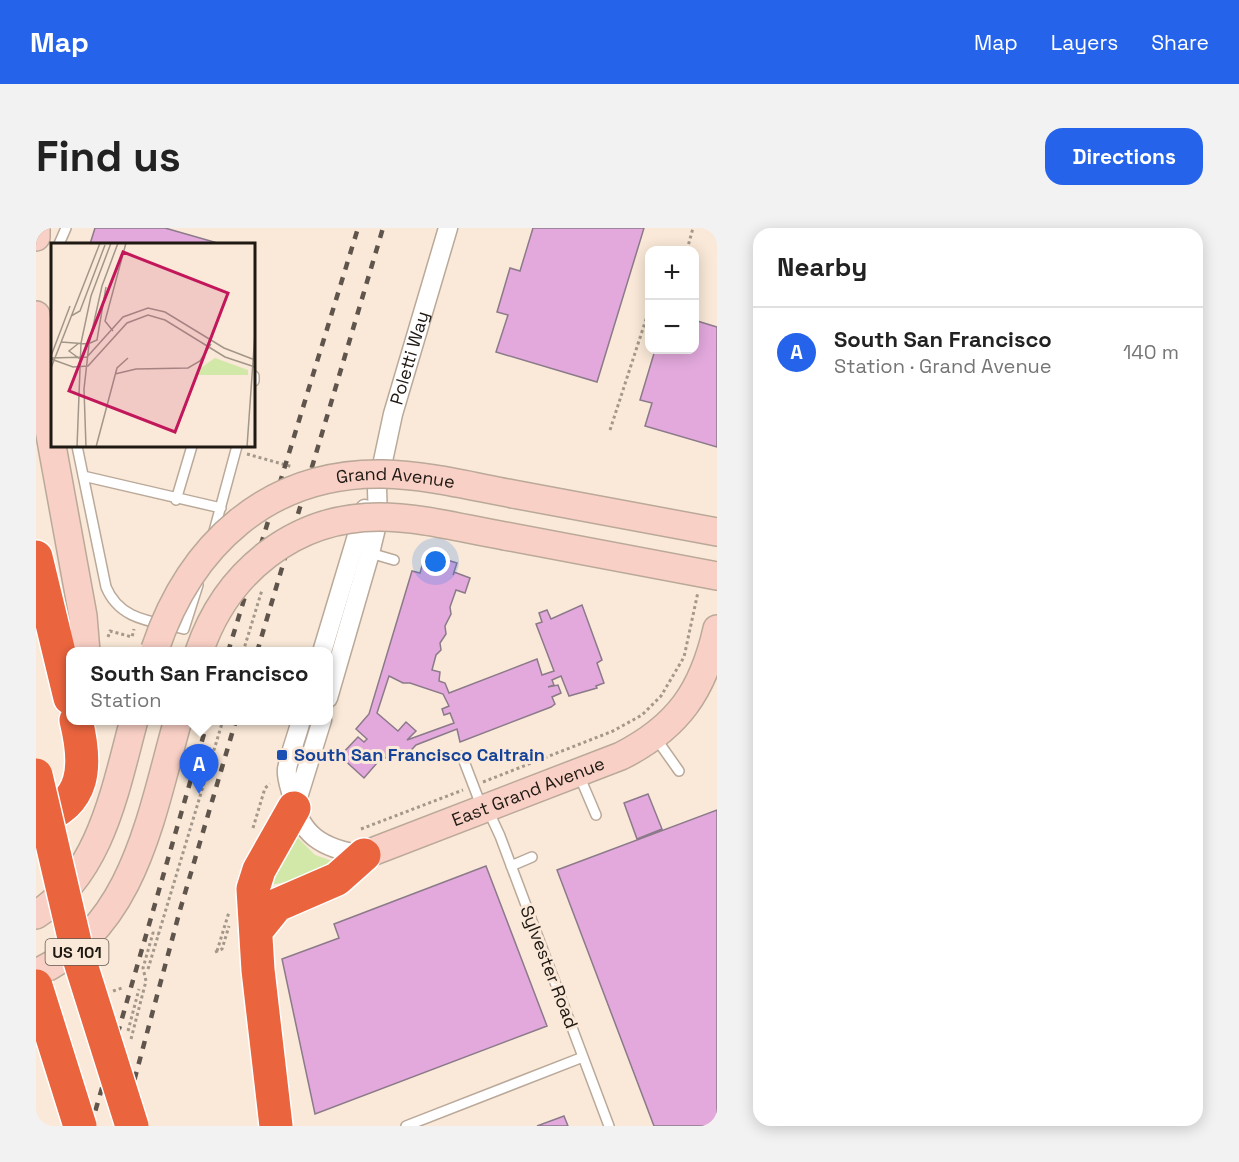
<!DOCTYPE html>
<html lang="en">
<head>
<meta charset="utf-8">
<style>
	:root { --surface:#fff; --page:#f2f2f2; --text:#222; --muted:#767676; --line:#e0e0e0; --accent:#2563eb }
	body { margin:0; font-family:"Space Grotesk",sans-serif; background:var(--page); color:var(--text) }
	.controls { position:absolute; right:18px; top:18px; display:grid; overflow:hidden; border-radius:12px; box-shadow:0 3px 15px #0003 }
	.controls button { width:54px; height:54px; display:grid; place-items:center; padding:0; border:0; border-bottom:2px solid var(--line); background:var(--surface); color:var(--text); font:30px sans-serif }
	.you { position:absolute; left:400px; top:334px; width:21px; height:21px; margin:-15px; border:4px solid #fff; border-radius:50%; background:#1a73e8; box-shadow:0 0 0 9px #1a73e833 }
	.badge { display:grid; place-items:center; width:39px; height:39px; border-radius:50%; background:var(--accent); color:#fff; font-size:20px; font-weight:700 }
	.pin { position:absolute; translate:-50% -50px; filter:drop-shadow(0 2px 3px #0008) }
	.pin::after { content:''; position:absolute; top:32px; width:21px; height:18px; background:inherit; clip-path:polygon(0 0,100% 0,50% 100%) }
	.popup { position:absolute; left:30px; top:419px; width:267px; height:78px; box-sizing:border-box; display:grid; place-content:center; border-radius:12px; background:var(--surface); filter:drop-shadow(0 2px 4px #0005); font-size:20px; white-space:nowrap; color:var(--muted) }
	.popup b { font-size:22px; color:var(--text) }
	.popup::after { content:''; position:absolute; left:50%; top:100%; margin-left:-12px; border:12px solid transparent; border-top-color:var(--surface) }
	.list { margin:0; padding:0; list-style:none }
	h2 { display:flex; justify-content:space-between; align-items:center; height:78px; margin:0; padding:0 24px; font-size:26px }
	h2 small { font-size:20px; font-weight:400; color:var(--muted) }
	.list li { display:grid; grid-template-columns:39px 1fr auto; gap:18px; align-items:center; box-sizing:border-box; height:90px; padding:0 24px; border-top:2px solid var(--line) }
	.list b { display:block; font-size:22px; white-space:nowrap }
	.list p { margin:0; font-size:20px; white-space:nowrap; color:var(--muted) }
	.list em { font-size:20px; font-style:normal; color:var(--muted) }
	.map { position:relative; flex:none; width:681px; height:898px; overflow:hidden; border-radius:18px }
	header { display:flex; align-items:center; gap:36px; box-sizing:border-box; height:84px; padding:0 30px; background:var(--accent); color:#fff }
	header strong { font-size:28px }
	nav { display:flex; gap:33px; margin-inline-start:auto; font-size:21px }
	.intro { display:flex; align-items:center; justify-content:space-between; box-sizing:border-box; height:144px; padding:0 36px }
	h1 { margin:0; font-size:42px }
	.button { padding:15px 27px; border-radius:18px; background:var(--accent); color:#fff; font-size:21px; font-weight:700 }
	main { display:flex; gap:36px; padding:0 36px }
	aside { flex:1; background:var(--surface); border-radius:18px; box-shadow:0 3px 15px #0003 }
	.map>svg:first-child { display:block }
</style>
</head>
<body>
<header>
<strong>Map</strong>
<nav><a>Map</a><a>Layers</a><a>Share</a></nav>
</header>
<div class="intro"><h1>Find us</h1><a class="button">Directions</a></div>
<main>
<div class="map">
<svg width="681" height="898" viewBox="0 0 681 898">
	<rect width="100%" height="100%" fill="#fae9d8"/>
	<path fill="#d1e8a8" d="M257,605L279,627L302,635L257,653L233,657Z"/>
	<path fill="#e3a9dd" stroke="#8b7a89" stroke-width="1.5" fill-rule="evenodd" d="M59,0H129L185,16H54Z
		M497,0H608L561,154L460,124L472,87L461,84L474,40L484,43Z
		M658,92L681,99V219L609,198L616,175L604,172L619,122H658Z
		M388,331L407,337L408,331L421,335L417,347L418,344L434,350L429,365L420,362L414,379L415,386L409,398L410,406L404,415L405,422L400,427L396,442L404,444L403,453L409,455L413,465L501,431L506,447L518,443L500,396L506,394L503,385L511,382L515,391L546,377L566,432L561,435L568,455L560,458L561,460L533,468L525,448L516,452L518,457L512,459L522,457L525,465L516,469L519,476L515,479L424,514L421,501L380,517L367,531L361,525L354,533L347,528L328,550L304,528L322,509L328,514L331,511L320,501L333,486L376,343L384,345ZM353,448L367,455H374L407,466L413,478L406,481L408,487L414,485L418,495L371,512L380,503L370,494L362,503L341,485Z
		M612,566L626,601L601,611L588,575Z
		M681,582V898H618L521,642Z
		M450,638L511,798L279,886L246,731L303,710L298,696Z
		M528,888L532,898H501Z"/>
	<g fill="none" stroke-linecap="round" stroke-linejoin="round">
		<g stroke="#baa999" stroke-width="12">
			<path id="lane" d="M23,16L30,0
				M218,148V153
				M41,218L70,359C84,393 117,393 148,401L162,357
				M47,248L185,280
				M140,272L156,218
				M177,307L201,218
				M334,325L358,332
				M619,509L643,543
				M426,528L446,580
				M543,547L560,587
				M452,582L464,608L573,898
				M475,638L496,629
				M370,898L547,829"/>
		</g>
		<g stroke="#baa999" stroke-width="21">
			<g id="street">
				<path d="M286,424L329,281"/>
				<path id="s1" d="M292,470L334,325L342,292L341,261L357,186L412,0"/>
				<path d="M265,492C261,508 254,525 251,541C250,548 253,557 255,564C263,608 287,621 328,627"/>
				<path d="M259,579L286,492"/>
			</g>
		</g>
		<g stroke="#baa999" stroke-width="30">
			<g id="secondary">
				<path d="M0,9V0"/>
				<path d="M0,87L10,185L47,388L50,424"/>
				<path d="M477,266L681,304"/>
				<path d="M469,308L681,348"/>
				<path id="s2" d="M328,627L585,528C642,499 667,463 681,401"/>
				<path d="M0,687C65,645 79,562 98,492"/>
				<path d="M0,745C99,700 115,586 142,492"/>
			</g>
		</g>
		<g stroke="#fff" stroke-width="36">
			<path id="highway" d="M0,329L34,470
				M0,592C51,576 51,537 40,492
				M220,703L241,677L301,651L328,627
				M240,898L222,742L217,661L223,642L258,580"/>
		</g>
		<path stroke="#a4988b" stroke-width="3" stroke-dasharray="3 3" stroke-linecap="butt" d="M651,22L657,0
			M574,202L614,79
			M211,226L257,239
			M72,409L74,403L96,409L98,401
			M207,424L226,362
			M447,554L577,503L606,487L625,468L648,429L662,364
			M217,600L229,560L234,556
			M325,601L427,562
			M181,723L193,684
			M179,724L186,721L193,698
			M112,741L187,492
			M77,763L86,760
			M92,803L103,761
			M95,811L110,753L107,740L117,705L123,706"/>
		<use href="#lane" stroke="#fff" stroke-width="9"/>
		<use href="#street" stroke="#fff" stroke-width="18"/>
		<use href="#secondary" stroke="#f9d0c5" stroke-width="27"/>
		<use href="#highway" stroke="#ea643e" stroke-width="33"/>
		<path stroke="#5f554c" stroke-width="4.5" stroke-dasharray="8 8" stroke-linecap="butt" d="M192,424L322,0
			M221,424L347,0
			M55,898L172,492
			M86,898L144,682L200,492"/>
		<g stroke="#baa999" stroke-width="30" stroke-linecap="butt">
			<g id="secondary-bridge">
				<path id="s3" d="M119,421C154,317 232,244 347,246C390,247 434,258 477,266"/>
				<path d="M163,424C190,344 258,289 343,289C385,289 428,301 469,308"/>
			</g>
		</g>
		<g stroke="#fff" stroke-width="36" stroke-linecap="butt">
			<path id="highway-bridge" d="M0,547L42,727L96,898
				M0,758L44,898"/>
		</g>
		<use href="#secondary-bridge" stroke="#f9d0c5" stroke-width="27"/>
		<use href="#highway-bridge" stroke="#ea643e" stroke-width="33"/>
	</g>
	<rect fill="#1a4fb4" stroke="#fae9d8" stroke-width="2" x="240" y="521" width="12" height="12" rx="3"/>
	<g text-anchor="middle" stroke-width="6" stroke-linejoin="round" paint-order="stroke">
		<rect fill="#fae9d8" stroke="#61574e" stroke-width="1.5" x="9.5" y="711" width="63" height="26" rx="4.5"/>
		<g font-size="16" font-weight="bold" fill="#1f1913">
			<text x="41" y="730">US 101</text>
		</g>
		<g font-size="18" fill="#1f1913" stroke="#fae9d8">
			<text dy="6" stroke="none"><textPath href="#s1" startOffset="351">Poletti Way</textPath></text>
			<text dy="6" stroke="none"><textPath href="#s3" startOffset="322">Grand Avenue</textPath></text>
			<text dy="6" stroke="none"><textPath href="#s2" startOffset="176">East Grand Avenue</textPath></text>
			<text transform="translate(513 739) rotate(69)" y="6">Sylvester Road</text>
		</g>
		<g font-size="18" font-weight="bold" fill="#164399" stroke="#fae9d8" text-anchor="start">
			<text x="258" y="533">South San Francisco Caltrain</text>
		</g>
	</g>
	<g transform="translate(15 15)">
		<rect width="204" height="204" fill="#fae9d8"/>
		<path d="M164,115L197,127V132H147V127Z" fill="#d1e8a8"/>
		<path fill="none" stroke="#a29689" stroke-width="1.5" d="M20,73L29,68L54,2M62,88L54,78L75,0M10,99L37,101L46,97L55,44M28,100L18,108L29,116M0,113L19,63M0,115L36,114L72,74L97,65L114,69L173,105L204,117M0,116L22,124L37,123L76,80L97,72L114,77L174,114L204,124M0,125L49,0M85,126L137,125L149,118L160,101M64,131L85,126M26,204L30,100L40,53L60,0M35,204L33,146L38,101L51,43L67,0M45,204L66,125L77,115M196,204L204,90"/>
		<path fill="#c2185b" fill-opacity="0.15" stroke="#c2185b" stroke-width="3" d="M72,9L177,50L124,189L18,148Z"/>
		<rect width="204" height="204" fill="none" stroke="#1f1913" stroke-width="3"/>
	</g>
</svg>
<div class="controls">
<button>+</button>
<button>−</button>
</div>
<div class="you"></div>
<div class="pin badge" style="left:163px;top:566px">A</div>
<div class="popup"><b>South San Francisco</b>Station</div>
</div>
<aside>
<h2>Nearby<small></small></h2>
<ul class="list">
<li><span class="badge">A</span><div><b>South San Francisco</b><p>Station · Grand Avenue</p></div><em>140 m</em></li>
</ul>
</aside>
</main>
</body>
</html>
